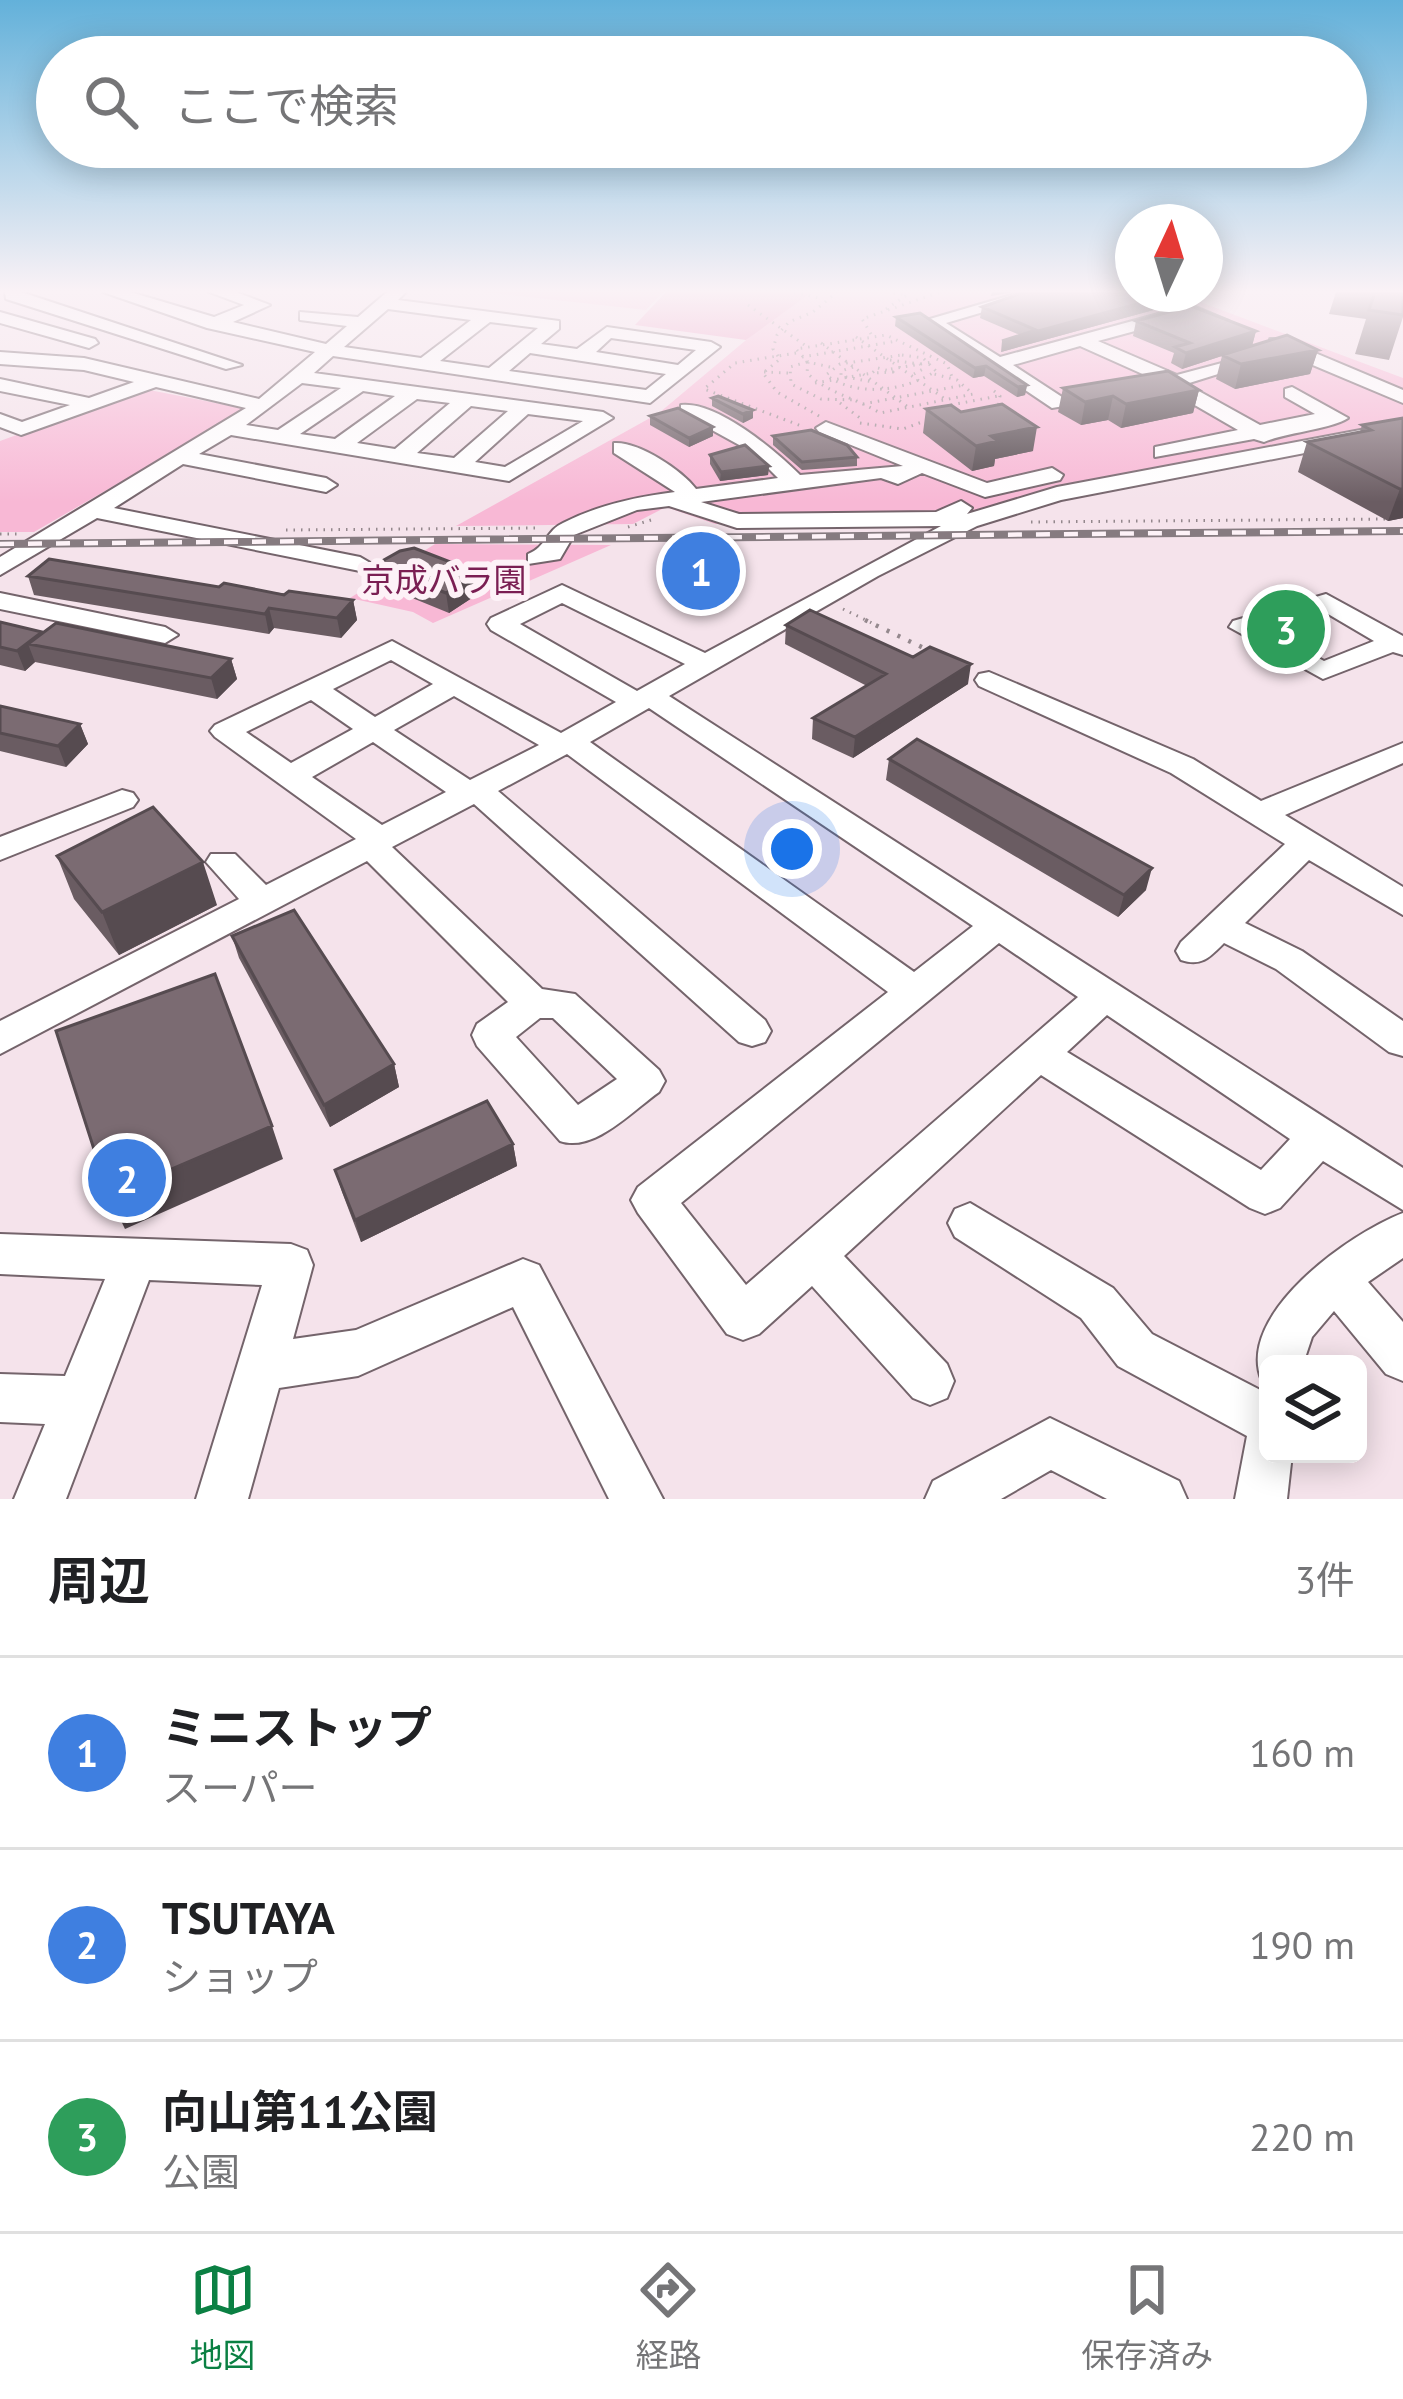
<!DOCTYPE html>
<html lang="ja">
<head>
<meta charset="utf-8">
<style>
	:root { --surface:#fff; --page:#f6f6f6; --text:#202124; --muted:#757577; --line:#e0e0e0; --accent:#0b8043 }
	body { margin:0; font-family:"PT Sans","Noto Sans JP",sans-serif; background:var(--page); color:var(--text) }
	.controls { position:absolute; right:36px; bottom:36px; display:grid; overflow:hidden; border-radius:18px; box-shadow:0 6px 30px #0003 }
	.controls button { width:108px; height:108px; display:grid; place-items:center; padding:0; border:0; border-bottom:3px solid var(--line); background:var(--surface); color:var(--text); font:60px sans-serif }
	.compass { position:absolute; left:1115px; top:204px; width:108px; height:108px; border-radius:50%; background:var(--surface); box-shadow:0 6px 30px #0003; rotate:4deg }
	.you { position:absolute; left:792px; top:849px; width:42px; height:42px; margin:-30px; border:9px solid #fff; border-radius:50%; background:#1a73e8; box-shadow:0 0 0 18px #1a73e833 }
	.badge { display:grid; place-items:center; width:78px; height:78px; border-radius:50%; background:var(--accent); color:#fff; font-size:39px; font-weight:700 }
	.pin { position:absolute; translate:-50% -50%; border:6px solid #fff; box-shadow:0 3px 12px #0006 }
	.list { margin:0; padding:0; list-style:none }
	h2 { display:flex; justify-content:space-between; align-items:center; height:156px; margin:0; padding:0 48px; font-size:51px }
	h2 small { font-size:39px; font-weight:400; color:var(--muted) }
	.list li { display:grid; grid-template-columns:78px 1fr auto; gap:36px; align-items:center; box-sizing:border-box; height:192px; padding:0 48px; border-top:3px solid var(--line) }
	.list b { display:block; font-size:45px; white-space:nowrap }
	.list p { margin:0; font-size:39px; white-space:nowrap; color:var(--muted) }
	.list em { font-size:39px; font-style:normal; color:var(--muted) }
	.icon { flex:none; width:66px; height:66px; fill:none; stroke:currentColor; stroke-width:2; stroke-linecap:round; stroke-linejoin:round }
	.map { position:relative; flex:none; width:1403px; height:1499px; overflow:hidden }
	.search { position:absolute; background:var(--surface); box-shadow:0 6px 30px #0003; left:36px; right:36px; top:36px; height:132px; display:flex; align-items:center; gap:30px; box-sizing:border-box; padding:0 42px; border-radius:66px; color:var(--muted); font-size:45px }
	.sheet { height:732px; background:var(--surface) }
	nav { display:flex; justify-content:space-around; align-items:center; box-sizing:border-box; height:168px; border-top:3px solid var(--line); background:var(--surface); font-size:33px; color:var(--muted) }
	nav a { display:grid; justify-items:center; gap:6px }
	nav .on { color:var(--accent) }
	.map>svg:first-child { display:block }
</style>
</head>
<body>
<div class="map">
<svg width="1403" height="1499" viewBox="0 0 1403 1499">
	<rect width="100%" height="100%" fill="#f5e3eb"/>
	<path fill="#f8b8d5" d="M482,292H663L646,310Z
		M813,292L1179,294L1403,378V421L1071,484L942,523L715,524L666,507L633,524L456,526L659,413L771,319Z
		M144,389L247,409L34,532H0V441Z
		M435,544L611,545L433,623L413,612L350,598Z"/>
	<path fill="#ee9ec3" d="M666,292H812L746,340L635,325Z"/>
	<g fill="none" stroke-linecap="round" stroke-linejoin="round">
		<g stroke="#74646b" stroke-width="4">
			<path id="minor" d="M5,292H21L242,365L226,369L6,299Z
				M103,292H130L214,317L244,305L209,292H236L270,305L233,322L326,344L347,326L300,320V312L358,317L387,292H406L398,300L559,321V329L541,344L577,349L607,327L711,342L720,347L650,403L333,356L314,373L603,412L613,418L509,481L231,435L199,454L326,478L337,485L326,492L183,464L114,508L360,557L372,564L369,569L360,571L97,518L0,575V557L246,408L156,387L21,435L0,427V414L22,422L70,405L0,391V379L89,398L134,382L84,370L0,364V352L84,358L259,399L315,352L207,328ZM388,309L471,320L421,358L344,347ZM490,322L538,328L489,368L440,361ZM611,338L696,350L678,365L596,352ZM530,353L666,374L646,390L509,371ZM302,383L341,388L278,430L246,425ZM363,391L395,396L335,439L300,434ZM417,399L450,403L395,449L357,443ZM471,406L508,411L454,458L417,453ZM528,414L583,421L505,467L475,462Z
				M1022,292H1051L946,323L1000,357L1173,310L1179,311V319L1098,341L1177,375L1263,352V360L1186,384L1260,425L1315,414L1285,397V389L1292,387L1348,418C1332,429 1284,433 1264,442L1254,439L1155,457V447L1238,430L1167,389L1052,408L923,321ZM1080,346L1156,380L1062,397L1013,365Z
				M1142,294H1165L1229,321L1214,325Z
				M0,312L95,339L98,343L89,348L0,323Z
				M1270,339H1282L1403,390V403L1270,347Z
				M681,405C717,401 776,451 800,475L903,466L819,432L816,428L826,422L987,483L1052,468L1063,475L1060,480L985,497L922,473L898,484L881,478L701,502L739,514L936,512L961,501L972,508L967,514L1057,487L1403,422V434L1061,500L977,526L878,576L669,696L1403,1168V1210L1323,1161L1280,1208L1265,1214L1250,1208L1041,1075L844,1256L947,1364L954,1381L947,1398L930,1405L913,1398L812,1286L759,1334L743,1340L727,1334L638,1213L631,1200L638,1187L888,992L567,754L498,791L765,1020L771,1031L765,1042L752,1046L739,1042L474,804L392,847L542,989L575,994L659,1070L665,1081L659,1092C632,1111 594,1153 560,1141L477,1046L472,1035L477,1024L508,1002L367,861L0,1054V1021L239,899L206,862L211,854H235L266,885L356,839L215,737L210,731L215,725L392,641L561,733L616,702L491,630L487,624L491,618L562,585L705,653L941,526L737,528L669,506L637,510L574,535L560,559L528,564V554C546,547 547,530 563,523C598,505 636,497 675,492L614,453V443C638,441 682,470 696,489L778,478L752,452L681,413ZM562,603L685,664L637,691L520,624ZM391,660L433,684L375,717L333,689ZM454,696L539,745L470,780L394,730ZM311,700L353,729L291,763L246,732ZM649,708L973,926L914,972L590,742ZM373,742L446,792L382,825L312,777ZM999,943L1078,997L746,1285L681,1203ZM1107,1015L1290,1139L1261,1170L1067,1052ZM540,1018H553L617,1079L578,1105L516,1037Z
				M0,593L165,627L178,635L165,643L0,609Z
				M1326,594L1403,636V655L1393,652L1323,679L1229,627L1233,621ZM1323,611L1374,641L1324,661L1265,629Z
				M989,672L1193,759L1261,801L1403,743V763L1285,815L1403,887V915L1309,860L1245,923L1302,951L1403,1021V1056L1389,1052L1276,969L1224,943C1210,957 1202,967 1181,960L1176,951L1181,942L1285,844L1171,773L979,686L975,680L979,674Z
				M122,790L133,793L138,800L133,807L0,860V837Z
				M970,1203L1113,1288L1152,1334L1268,1394V1454H1292L1287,1499H1235L1247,1436L1118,1366L1081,1318L955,1237L948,1223L955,1209Z
				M1403,1213V1258L1368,1282L1403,1322V1381L1386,1374L1334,1311L1312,1337L1303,1364H1268V1383L1262,1381C1234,1315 1350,1233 1403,1213Z
				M0,1234L291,1244L307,1250L313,1265L293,1339L356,1330L523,1259L539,1265L663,1499H609L513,1307L358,1376L279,1388L248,1499H196L262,1285L149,1280L66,1499H14L45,1424L0,1422V1374L65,1376L105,1279L0,1274Z
				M1050,1418L1179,1481L1187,1499H1107L1051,1470L1001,1499H925L933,1481Z"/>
		</g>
		<path stroke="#94888d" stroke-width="3" stroke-dasharray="1.5 6" stroke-linecap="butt" d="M794,292L823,299
			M748,305L806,346
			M886,309L907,295L887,292
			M871,334L862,319L940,292
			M856,337L945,399
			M821,343L908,407
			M796,353L735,363L704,389L804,427
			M902,355L923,358L936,371C905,391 858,398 826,375L840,364Z
			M802,357L897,341
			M890,360L920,364L923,369L914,374
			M807,362L790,367L791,384L821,399L858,400
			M808,362L807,373C827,393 856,398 880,413L973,394L957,380L934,374
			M830,367L808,362L796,349L886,335L947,364L952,377
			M853,367L841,371V376L873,382
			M878,368L893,372L872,373Z
			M891,369L932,362
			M764,372L788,373
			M815,383L872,373
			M994,391L1000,396L998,408
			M840,403L864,421
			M863,404L964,385
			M951,405L998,396
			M819,416L777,392L763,373L780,359L773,349L777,335L789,322L813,312L837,292
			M860,423L903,429L930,419
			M1031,522L1385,519
			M628,527L651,520
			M286,530L539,528
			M0,534H17
			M843,609L872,623"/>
		<path stroke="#94888d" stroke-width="4.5" stroke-dasharray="3 9" stroke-linecap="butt" d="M865,620L930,651"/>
		<use href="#minor" fill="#fff" fill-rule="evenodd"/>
		<g stroke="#867b80" stroke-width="8">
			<path id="rail" d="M0,544L1403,531"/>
		</g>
		<use href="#rail" stroke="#fdf2f7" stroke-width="4.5" stroke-dasharray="14" stroke-linecap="butt"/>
	</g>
	<path fill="#6a5c62" d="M1336,292H1403V317L1389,360L1355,354L1366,319L1329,314Z
		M1159,298L1157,309L1001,352L1020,335L980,318L982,307Z
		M896,317L1027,385L1025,395L1017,397L984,376L973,378L895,326Z
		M1136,321L1256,331L1252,346L1318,350L1310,374L1235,389L1216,379L1222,356L1182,369L1171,363L1174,353L1133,336Z
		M1063,388L1199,390L1193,413L1121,428L1108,420L1081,425L1058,412Z
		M712,398L753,418L743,423L712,406Z
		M926,409L961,412L1033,451L995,459L994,466L972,471L923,433Z
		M650,416L713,436L689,447L650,425Z
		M1403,418V518L1388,521L1298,472L1307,442L1360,432L1362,425Z
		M773,436L857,457V466L802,470L773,445Z
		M710,455L769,466L768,475L720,481L710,464Z
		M375,565L479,573L481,592L449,613L378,584Z
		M28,576L219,587L353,600L357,620L341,638L274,628L269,634L34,595Z
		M0,622L42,632L231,659L237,679L217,699L35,662L25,671L0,665Z
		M786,625L968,684L853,758L812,739L813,718L867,686L785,644Z
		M0,706L80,724L88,744L66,767L0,751Z
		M889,759L1146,890L1118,917L886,780Z
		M57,856L217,905L119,955L74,899Z
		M232,936L394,1064L399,1087L330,1127L239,958Z
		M513,1144L517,1166L361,1242L342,1192L335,1170Z"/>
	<path fill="#564b50" d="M992,292H1015L991,296Z
		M1159,298L1157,309L1001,352L1002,341Z
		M1256,331L1252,346L1182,369L1186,353Z
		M1318,350L1310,374L1235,389L1241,364Z
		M986,366L984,376L973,378L975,368Z
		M1027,385L1025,395L1017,397L1018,387Z
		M1199,390L1193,413L1121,428L1126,404Z
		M1113,396L1108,420L1081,425L1085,402Z
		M753,410V418L743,423V414Z
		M713,427V436L689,447V438Z
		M1037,427L1033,451L995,459L994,466L972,471L976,446L991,436Z
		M769,466L768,475L720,481L721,472Z
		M1400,489H1403V518L1388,521Z
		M479,573L481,592L449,613L446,593Z
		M353,600L357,620L341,638L337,618Z
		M269,608L274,628L269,634L265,614Z
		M42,632L28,644L35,662L25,671L17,651Z
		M231,659L237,679L217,699L211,678Z
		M971,664L968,684L853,758L855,737Z
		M80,724L88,744L66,767L58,746Z
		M203,862L217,905L119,955L102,912Z
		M1152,868L1146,890L1118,917L1124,895Z
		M394,1064L399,1087L330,1127L324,1105Z
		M272,1126L283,1159L125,1229L109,1196Z
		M513,1144L517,1166L361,1242L355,1220Z"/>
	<path fill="#7b6b72" stroke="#564b50" stroke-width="3" d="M1025,292H1133V294H1149L1159,298L1002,341L1036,330L982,307Z
		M1375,292H1403V315L1369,310Z
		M1191,306L1256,331L1186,353L1175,347L1190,343L1136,321Z
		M920,313L1027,385L1018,387L986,366L975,368L896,317Z
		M1287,335L1318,350L1241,364L1222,355Z
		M1168,371L1199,390L1126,404L1113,396L1085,402L1063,388Z
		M718,396L753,410L743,414L712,398Z
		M1002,404L1037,427L991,436L998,441L976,446L926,409L951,405L961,412Z
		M678,408L713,427L689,438L650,416Z
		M1403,418V489H1400L1307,442L1371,430L1362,425Z
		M811,430L847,445L857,457L802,462L773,436Z
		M745,445L769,466L721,472L710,455Z
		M414,548L479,573L446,593L375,565L400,551Z
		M49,559L219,587L224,583L284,595L289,591L353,600L337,618L269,608L265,614L28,576Z
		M810,610L913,657L930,647L971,664L855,737L813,718L886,674L786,625Z
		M0,622L42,632L17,651L0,647Z
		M56,623L231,659L211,678L28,644Z
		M0,706L80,724L58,746L0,733Z
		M917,739L1152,868L1124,895L889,759Z
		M153,807L203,862L102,912L57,856Z
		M294,910L394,1064L324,1105L232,936Z
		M215,974L272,1126L109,1196L56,1031Z
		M487,1101L513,1144L355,1220L335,1170Z"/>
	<linearGradient id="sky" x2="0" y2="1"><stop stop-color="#63b1da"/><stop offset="0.58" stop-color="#faf2f6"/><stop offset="1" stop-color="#faf2f6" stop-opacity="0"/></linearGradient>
	<rect width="1403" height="502" fill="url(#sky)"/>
	<g text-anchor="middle" stroke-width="12" stroke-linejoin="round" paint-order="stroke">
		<g font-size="33" fill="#7a1f53" stroke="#fdf2f7">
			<text x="444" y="592">京成バラ園</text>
		</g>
	</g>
</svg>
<div class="controls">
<button><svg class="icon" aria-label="layers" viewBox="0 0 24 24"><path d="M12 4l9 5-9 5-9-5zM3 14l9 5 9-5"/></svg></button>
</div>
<svg class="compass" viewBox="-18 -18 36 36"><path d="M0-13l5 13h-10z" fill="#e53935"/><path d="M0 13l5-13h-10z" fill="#757577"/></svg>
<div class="you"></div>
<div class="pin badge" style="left:701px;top:571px;background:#3f7fe0">1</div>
<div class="pin badge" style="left:127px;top:1178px;background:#3f7fe0">2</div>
<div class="pin badge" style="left:1286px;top:629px;background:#2e9e5b">3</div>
<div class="search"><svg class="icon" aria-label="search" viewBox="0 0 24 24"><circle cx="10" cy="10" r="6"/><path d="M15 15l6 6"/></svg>ここで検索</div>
</div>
<section class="sheet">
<h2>周辺<small>3件</small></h2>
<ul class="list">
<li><span class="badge" style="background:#3f7fe0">1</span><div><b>ミニストップ</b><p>スーパー</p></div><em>160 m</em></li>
<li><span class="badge" style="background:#3f7fe0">2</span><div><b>TSUTAYA</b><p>ショップ</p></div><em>190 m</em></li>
<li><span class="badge" style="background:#2e9e5b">3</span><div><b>向山第11公園</b><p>公園</p></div><em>220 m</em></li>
</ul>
</section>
<nav>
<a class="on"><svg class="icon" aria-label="map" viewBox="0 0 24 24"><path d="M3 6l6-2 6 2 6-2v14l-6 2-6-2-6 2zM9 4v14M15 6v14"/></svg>地図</a>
<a><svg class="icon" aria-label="directions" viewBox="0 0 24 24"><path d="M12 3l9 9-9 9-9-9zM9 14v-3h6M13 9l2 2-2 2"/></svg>経路</a>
<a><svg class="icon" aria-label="saved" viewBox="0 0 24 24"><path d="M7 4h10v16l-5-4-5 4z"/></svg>保存済み</a>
</nav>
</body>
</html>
